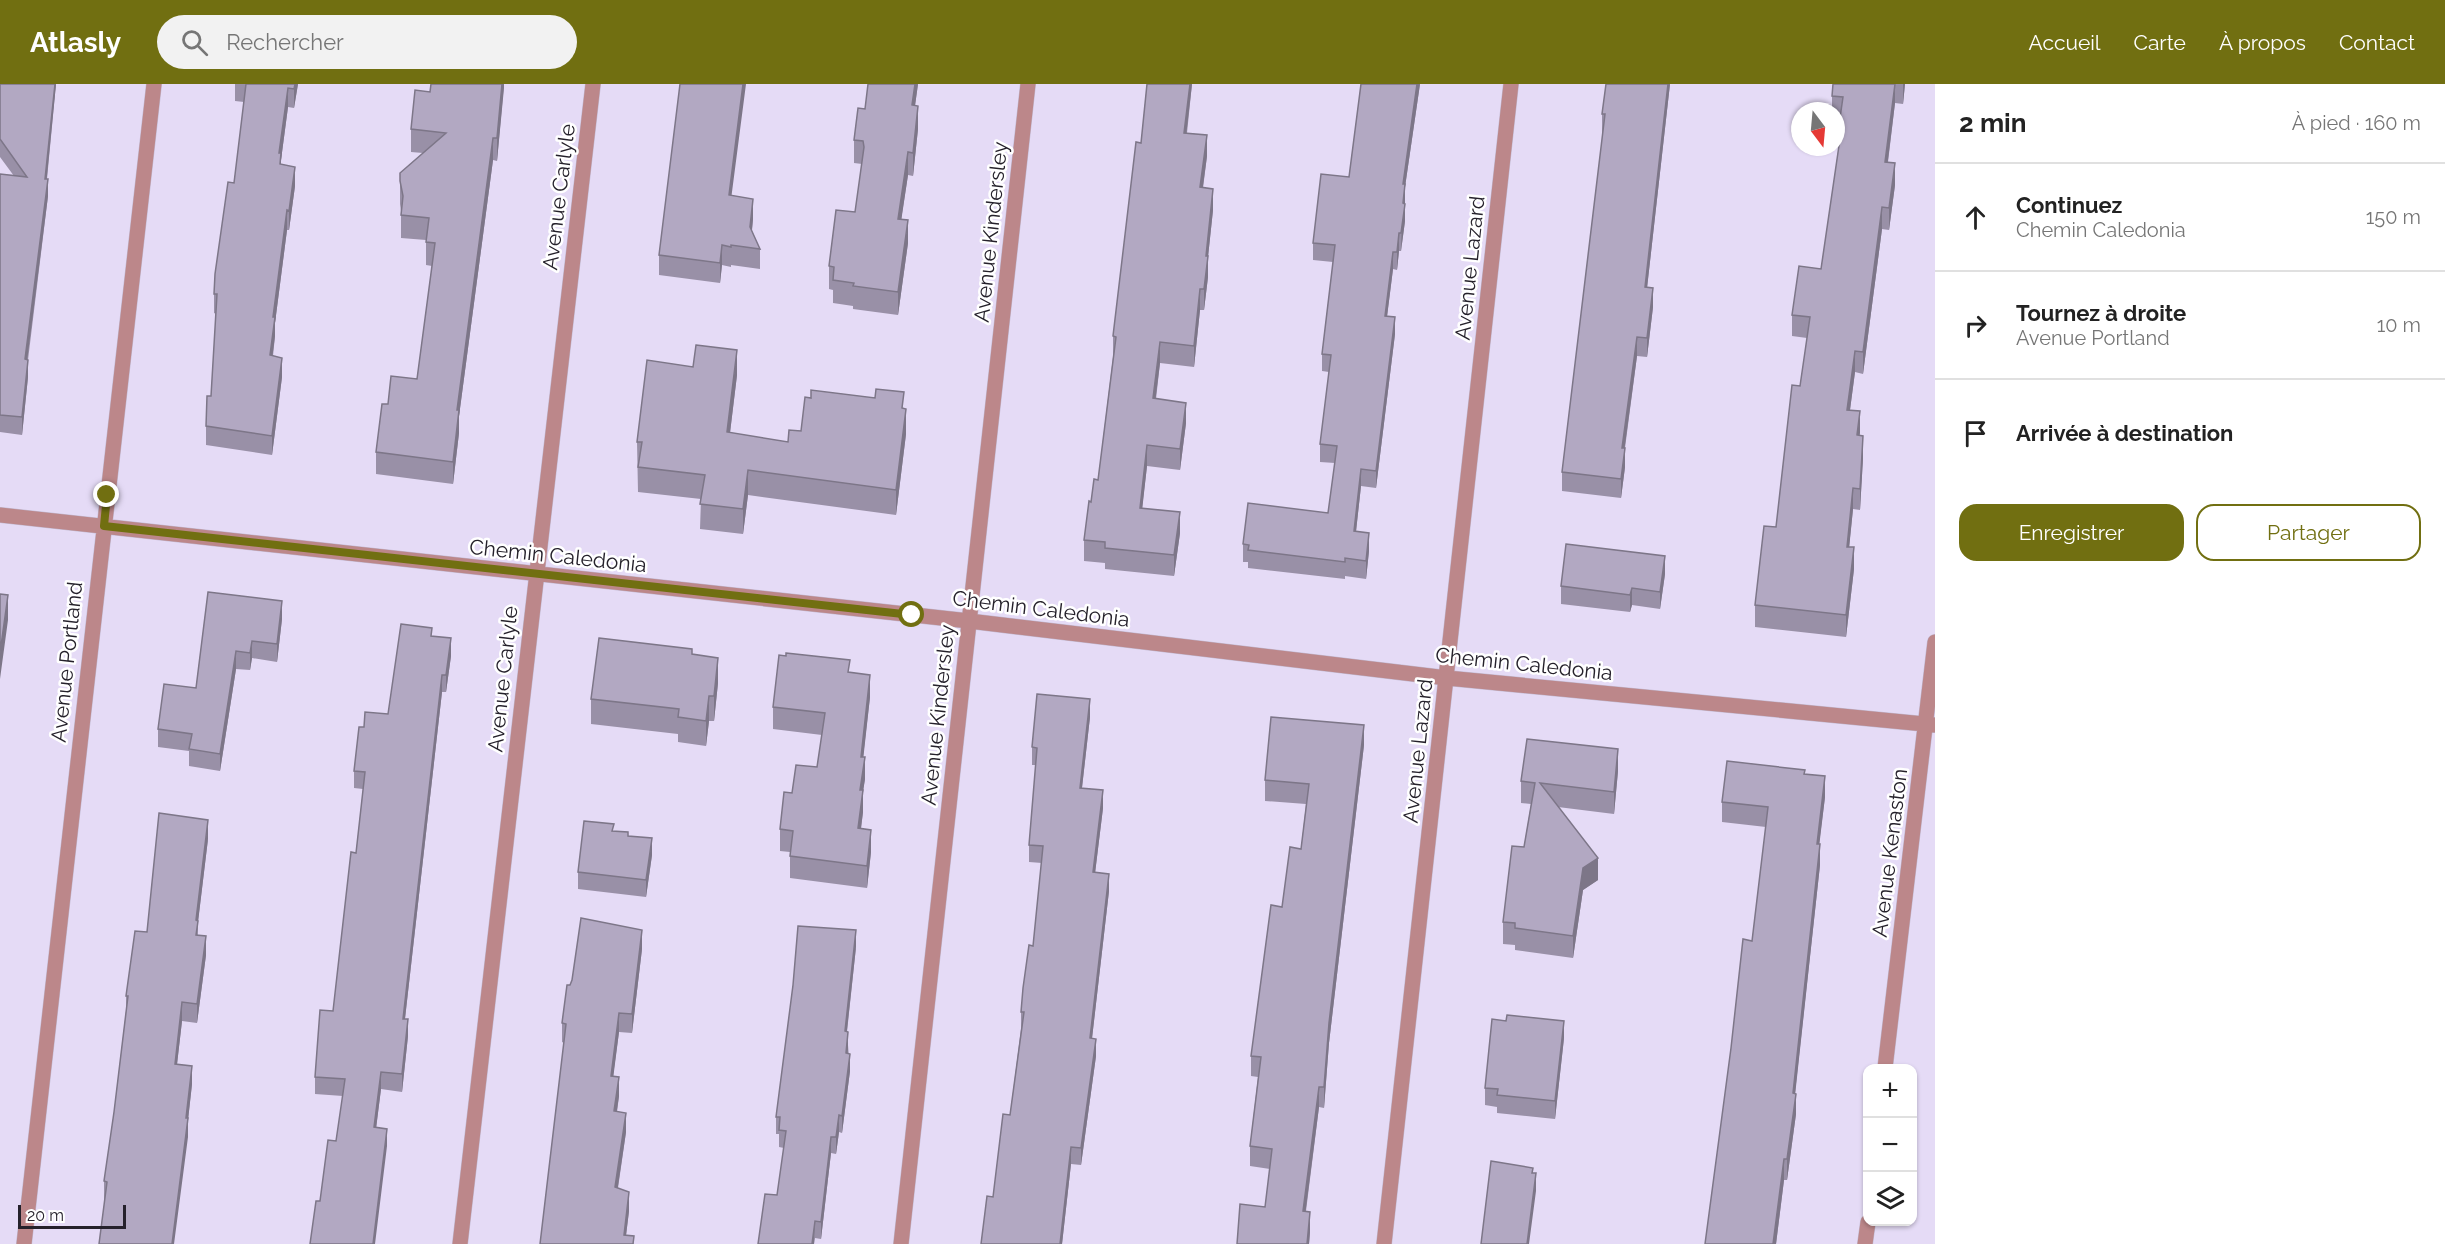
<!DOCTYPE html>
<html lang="fr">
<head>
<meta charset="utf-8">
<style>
	:root { --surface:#fff; --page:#f2f2f2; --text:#222; --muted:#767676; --line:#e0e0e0; --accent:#716f11 }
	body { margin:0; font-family:Raleway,sans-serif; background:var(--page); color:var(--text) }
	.controls { position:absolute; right:18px; bottom:18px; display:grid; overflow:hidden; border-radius:12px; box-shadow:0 2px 4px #0004 }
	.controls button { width:54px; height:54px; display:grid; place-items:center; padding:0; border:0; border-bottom:2px solid var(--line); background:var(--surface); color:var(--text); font:30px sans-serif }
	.compass { position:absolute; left:1791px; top:18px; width:54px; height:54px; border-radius:50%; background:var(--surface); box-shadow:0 2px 4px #0004; rotate:164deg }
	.scale { position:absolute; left:18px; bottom:15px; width:108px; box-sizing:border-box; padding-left:6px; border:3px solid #25212b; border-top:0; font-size:16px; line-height:21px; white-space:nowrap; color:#25212b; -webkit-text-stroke:4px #fff; paint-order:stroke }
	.stop { position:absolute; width:18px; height:18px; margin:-14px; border:4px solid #716f11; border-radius:50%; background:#fff }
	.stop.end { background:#716f11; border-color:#fff; box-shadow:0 2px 6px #0008 }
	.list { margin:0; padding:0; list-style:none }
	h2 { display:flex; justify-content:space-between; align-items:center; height:78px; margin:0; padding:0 24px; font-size:26px }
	h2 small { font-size:20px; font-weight:400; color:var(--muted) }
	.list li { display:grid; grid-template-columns:39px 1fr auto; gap:18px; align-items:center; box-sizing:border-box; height:108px; padding:0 24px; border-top:2px solid var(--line) }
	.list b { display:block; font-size:22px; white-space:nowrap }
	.list p { margin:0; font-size:20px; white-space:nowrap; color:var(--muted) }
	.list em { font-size:20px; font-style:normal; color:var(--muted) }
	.actions { display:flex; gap:12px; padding:18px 24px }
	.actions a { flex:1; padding:14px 0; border:2px solid var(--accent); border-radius:18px; text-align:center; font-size:21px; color:var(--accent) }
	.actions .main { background:var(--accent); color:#fff }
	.icon { flex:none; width:33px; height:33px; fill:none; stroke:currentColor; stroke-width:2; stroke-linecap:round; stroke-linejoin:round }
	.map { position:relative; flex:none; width:1935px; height:1160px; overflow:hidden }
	header { display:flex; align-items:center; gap:36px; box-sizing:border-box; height:84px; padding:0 30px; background:var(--accent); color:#fff }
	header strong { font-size:28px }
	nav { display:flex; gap:33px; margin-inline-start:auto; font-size:21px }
	.search { width:420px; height:54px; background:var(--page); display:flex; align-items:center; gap:15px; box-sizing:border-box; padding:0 21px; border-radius:33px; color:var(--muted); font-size:22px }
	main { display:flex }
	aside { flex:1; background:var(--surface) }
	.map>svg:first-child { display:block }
</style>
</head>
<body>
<header>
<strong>Atlasly</strong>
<div class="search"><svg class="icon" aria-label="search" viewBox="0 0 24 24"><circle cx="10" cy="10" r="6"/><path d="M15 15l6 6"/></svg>Rechercher</div>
<nav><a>Accueil</a><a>Carte</a><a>À propos</a><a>Contact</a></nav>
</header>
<main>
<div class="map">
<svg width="1935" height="1160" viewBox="0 0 1935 1160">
	<rect width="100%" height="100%" fill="#e5dbf6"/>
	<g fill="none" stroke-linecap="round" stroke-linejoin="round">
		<g stroke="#c2bad1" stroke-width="16">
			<path id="minor" d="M0,431L969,537L1447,594L1935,641
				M1885,984L1935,558
				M24,1160L154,0
				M460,1160L593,0
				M901,1160L1028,0
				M1384,1160L1511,0
				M1865,1160L1868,1138"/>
		</g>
		<use href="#minor" stroke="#bc878a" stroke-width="15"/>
	</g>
	<path fill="#9990a7" d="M0,0H56L47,95L48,112L28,276V293L22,351L0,348V90L14,92L0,73Z
		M235,0H298L294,24L288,23L281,76V81L295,102L289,146H287L275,239V252L273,272L282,293L272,371L206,361V342L211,312L216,230L214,229V210L234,99L244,18L235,17Z
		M504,0L497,77L493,76L459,332V349L453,400L376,390V368L388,320L417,295L432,182L426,181V156L401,154V127L400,120V97L423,69L411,68V45L430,8Z
		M918,0L915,21L918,45L913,92L908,91L901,136L908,159L898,231L853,225V222L833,219V206L829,205V182L855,128L862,80L854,79V56L865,25Z
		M1147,0H1192L1187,49L1207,72L1203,104L1213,126L1208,173V193L1204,226H1200L1194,283L1160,279L1156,315L1186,339L1180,386L1147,382L1142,424L1180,449L1174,492L1105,485V479L1084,477V456L1091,418L1098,396L1113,273V252L1141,59Z
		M1361,0H1420L1405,103V137L1401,167H1399L1397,186L1393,185L1387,232L1395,250L1376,404L1361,402L1356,448L1369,467L1366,495L1345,492V495L1248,484V478H1243V460L1328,429L1335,379L1320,378V360L1329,288L1322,287V270L1333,178L1313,176V159L1349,93Z
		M1606,0H1670L1647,204L1653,223L1647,273L1637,272L1625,364V383L1621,414L1562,407V388L1603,49H1602V30Z
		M1833,0H1905L1903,20L1895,19L1888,78L1895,101L1889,146L1882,145L1863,290L1855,288L1850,326L1859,352L1863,374L1860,426L1853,425L1849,463L1854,485L1846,553L1755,543V521L1776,443L1800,302L1807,254L1792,252V231L1821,185L1839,61L1840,35L1836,34V27H1832V12Z
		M732,112L753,135L752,147L760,165V185L731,181V183L722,181L720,199L659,191V171Z
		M693,283L737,291L730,349L788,358L801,347L904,325L906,350L896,431L748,411L743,450L700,445L701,415L638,408L637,358Z
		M1665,490L1660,525L1632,521L1630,528L1561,520V502Z
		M208,508L282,535L277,578L252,574L250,586L236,585L220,687L189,682V667L158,663V645L196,604Z
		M432,552L451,572L446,608H442L405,935L408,952L402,1008L381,1005L376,1044L387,1062L320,1117L336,1057L343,1012L315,1010V993L333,927L356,769L363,705L354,704V687L364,643L388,630Z
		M692,571L718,599L714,637H709L706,662L678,658V650L591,640V615Z
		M850,588L870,613L863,673L865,695L863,706V728L861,745L871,768L867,804L790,794V768L780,767V745L792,709L817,683L822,651L773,645V623Z
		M1090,633L1082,704L1103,724L1095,789L1109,807L1092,954L1096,972L1081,1081L1071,1080L1062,1160H981L993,1113L1010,1031L1021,945V928L1033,862L1042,779L1029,778V761L1036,681H1032V663Z
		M1364,661L1329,959L1324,1024L1319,1023L1306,1127L1310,1148L1309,1160H1237L1265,1123L1270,1085L1250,1082V1062L1258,993L1251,992V972L1282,823L1301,765L1306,720L1265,717V696Z
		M1618,687L1614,730L1558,723L1598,796L1583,806L1573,874L1515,866V861L1503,860V838L1524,763L1531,720L1521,719V697Z
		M1805,690L1825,713L1819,760L1820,781L1795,1009L1796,1030L1787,1096H1784L1776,1160L1731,964L1752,857L1766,743L1722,738V718Z
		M614,747L652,771L646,813L578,805V788Z
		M208,755L198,837V851L206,871L197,939L182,937L177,980L192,1000L188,1036V1053L104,1116V1097L114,1028L126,927V912Z
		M856,863L847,948L850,987L842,1049L839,1048L836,1070L831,1069L821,1155L815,1154L814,1160H758L777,1111L784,1064L779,1063V1050H776V1033Z
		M642,865L632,949L619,948L613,992L619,1012L617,1028L626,1048L618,1104L629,1127L626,1151L634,1160H540L564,959L562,958V939L572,896Z
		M1564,954L1555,1035L1497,1029V1023L1485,1021V1004Z"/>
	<path fill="#7d7688" d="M55,0H56L45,112V95Z
		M295,0H298L294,24V5Z
		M502,0H504V4L497,77V54Z
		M743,0H746L729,131V111Z
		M915,0H918L912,44V21Z
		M1190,0H1192L1184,70V49Z
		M1417,0H1420L1405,103V137L1401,167L1403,100Z
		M1668,0H1670L1645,222V203Z
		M1895,0V19L1885,100V78Z
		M1903,0H1905L1903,20Z
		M288,4V23L281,76V89L279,69Z
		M918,22V45L913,92V69Z
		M1207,51V72L1200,124V103Z
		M493,54V76L459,332V349L453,400V378L457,326Z
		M908,68V91L898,158V135Z
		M1895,79V101L1889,146V124Z
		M295,83V102L289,146V127Z
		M48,95V112L25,293V275Z
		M1213,105V126L1208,173V193L1204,226V205L1206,172Z
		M753,115V135L750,163V143Z
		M1882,123V145L1863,290V268Z
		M287,126V146L275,239V252L270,291V271L273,233Z
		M908,136V159L898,231V208Z
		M1399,149V167L1397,186V168Z
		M722,161V181L720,199V179Z
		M1393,168V185L1385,249V232Z
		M1653,204V223L1647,273V254Z
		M1200,205V226L1194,283V262Z
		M1395,233V250L1376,404V387Z
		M1637,253V272L1622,383V364Z
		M1160,258V279L1153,335V314Z
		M737,266V291L727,373V348Z
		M1855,267V288L1847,348V326Z
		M282,274V293L272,371V352Z
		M28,276V293L22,351V333Z
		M1186,319V339L1180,386V365Z
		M906,325V350L896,431V406Z
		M1860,327V349L1857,373V351Z
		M1863,352V374L1860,426V405Z
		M1147,361V382L1140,445V424Z
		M1625,364V383L1621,414V395Z
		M1361,385V402L1354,465V447Z
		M748,386V411L743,450V425Z
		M1853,404V425L1847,485V463Z
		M1180,428V449L1174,492V471Z
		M1369,449V467L1366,495V477Z
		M1854,463V485L1846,553V531Z
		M1665,472V490L1660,525V508Z
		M1632,504V521L1630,528V511Z
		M8,511V536L0,595V569Z
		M282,517V535L277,578V560Z
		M451,554V572L446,608V591Z
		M252,557V574L250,586V569Z
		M236,567V585L220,687V670Z
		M718,574V599L714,637V612Z
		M442,591V608L403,952V935Z
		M870,591V613L861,695V673Z
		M709,612V637L706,662V637Z
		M1090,615V633L1080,721V704Z
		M1364,641V661L1329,959L1324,1024V1003L1329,939Z
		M1618,665V687L1614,730V708Z
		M865,673V695L860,728V706Z
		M1825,692V713L1817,780V760Z
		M863,706V728L858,766V744Z
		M1103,706V724L1093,806V788Z
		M208,736V755L196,855V836Z
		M871,746V768L867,804V782Z
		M652,754V771L646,813V796Z
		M1820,760V781L1793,1030V1009Z
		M1598,774V796L1583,806L1573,874V852L1583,784Z
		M1109,790V807L1090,972V954Z
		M642,846V865L632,949V930Z
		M856,846V863L845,964V947Z
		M206,852V871L197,939V920Z
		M182,918V937L175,998V980Z
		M619,929V948L611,1011V992Z
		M408,935V952L402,1008V990Z
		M1564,937V954L1555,1035V1017Z
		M848,948V965L846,986V969Z
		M1096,955V972L1081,1081V1064Z
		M850,970V987L842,1049V1032Z
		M192,982V1000L188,1036V1053L174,1160H172Z
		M381,988V1005L374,1061V1043Z
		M619,993V1012L614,1046V1027Z
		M1319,1003V1023L1303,1147V1127Z
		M1796,1010V1030L1787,1096V1075Z
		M626,1029V1048L615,1122V1103Z
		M839,1031V1048L836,1070V1053Z
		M387,1045V1062L375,1160H373Z
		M831,1053V1069L821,1155V1138Z
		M1071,1063V1080L1062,1160H1060Z
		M1784,1075V1096L1776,1160H1773Z
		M1536,1089V1107L1529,1160H1527Z
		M629,1108V1127L625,1160L624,1151Z
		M1310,1128V1148L1309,1160H1307Z
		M815,1137L814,1160H812Z"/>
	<path fill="#b2a8c2" stroke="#7d7688" stroke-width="1.5" d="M0,0H55L45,95H48L25,275L28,276L22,333L0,331V90L27,93L0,55Z
		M246,0H295L294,5L288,4L279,69H281L280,80L295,83L289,127L287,126L273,233H275L270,271L282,274L272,352L206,342L207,312H211L217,210H214L215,190L228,98L234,99Z
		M431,0H502L497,54H493L457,326H459L453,378L376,368L382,320H388L391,292L417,295L435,159L426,158L429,134L401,131L403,112L400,97V89L446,49L411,45L415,6L430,8Z
		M680,0H743L729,111L753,115L750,143L760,165L731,161V163L722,161L720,179L659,171Z
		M868,0H915L912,21L918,22L913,69L908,68L898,135L908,136L898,208L853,202L854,199L833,196L834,183L829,182L836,126L855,128L864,63L863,57L854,56L858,24L865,25Z
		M1147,0H1190L1184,49L1207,51L1200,103L1213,105L1206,172H1208L1204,205H1200L1194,262L1160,258L1153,314L1186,319L1180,365L1147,361L1140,424L1180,428L1174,471L1105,464V458L1084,456L1089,417L1091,418L1094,395L1098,396L1116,253L1113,252L1136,58L1141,59Z
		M1361,0H1417L1403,100H1405L1403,119L1405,120L1401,149H1399L1397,168H1393L1385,232L1395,233L1376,387L1361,385L1354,447L1369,449L1366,477L1345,474V478L1248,466L1249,461L1243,460L1248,419L1328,429L1337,362L1320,360L1331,271L1322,270L1335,161L1313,159L1321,90L1349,93Z
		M1606,0H1668L1645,203L1653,204L1647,254L1637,253L1622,364H1625L1621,395L1562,388L1605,30H1602Z
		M1833,0H1895L1885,78L1895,79L1889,124L1882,123L1863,268L1855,267L1847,326L1860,327L1857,351L1863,352L1860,405L1853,404L1847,463H1854L1846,531L1755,521L1764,442L1776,443L1792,301L1800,302L1810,233L1792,231L1799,182L1821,185L1842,41H1839L1843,13L1832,12Z
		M696,261L737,266L727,348L788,358L789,346L801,347L805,313L811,314V306L875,314L876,305L904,308L902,324L906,325L896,406L748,386L743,425L700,420L705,391L638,383L642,358H637L647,276L693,283Z
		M1566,460L1665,472L1660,508L1632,504L1630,511L1561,502Z
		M208,508L282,517L277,560L252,557L250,569L236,567L220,670L189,665L192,650L158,645L164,600L196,604Z
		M0,510L8,511L0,569Z
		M401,540L432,544L431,552L451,554L446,591H442L403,935H408L402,990L381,988L374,1043L387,1045L373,1160H310L316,1117H320L328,1056L336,1057L345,995L315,993L320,926L333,927L351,768L356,769L365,688L354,687L359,643H364L365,628L388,630Z
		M599,554L692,565V570L718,574L714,612H709L706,637L678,633L679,625L591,615Z
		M786,569L850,576L848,588L870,591L861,673H865L860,706H863L858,744L871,746L867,782L790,772L793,747L780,745L784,708L792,709L796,681L817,683L825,629L773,623L779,571L786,572Z
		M1037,610L1090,615L1080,704L1103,706L1093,788L1109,790L1090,954L1096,955L1081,1064L1071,1063L1060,1160H981L987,1112L993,1113L1003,1030L1010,1031L1024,928H1021L1023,904L1029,861L1033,862L1043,762L1029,761L1037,664L1032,663Z
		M1271,633L1364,641L1329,939L1324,1003H1319L1303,1127L1310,1128L1307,1160H1237L1240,1120L1265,1123L1272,1065L1250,1062L1261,973L1251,972L1271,821L1282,823L1290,763L1301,765L1309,700L1265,696Z
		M1527,655L1618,665L1614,708L1540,699L1598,774L1583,784L1573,852L1515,844V839L1503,838L1512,762L1524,763L1535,699L1521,697Z
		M1727,677L1805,686L1804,690L1825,692L1817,760H1820L1793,1009L1796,1010L1787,1075H1784L1773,1160H1705L1731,964L1743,855L1752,857L1768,723L1722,718Z
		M159,729L208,736L196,836L198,837L196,851L206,852L197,920L182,918L175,980L192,982L186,1034H188L172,1160H99L107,1098L104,1097L114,1028L128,912H126L135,847L147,848Z
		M584,737L614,740L612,747L628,748V752L652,754L646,796L578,788Z
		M581,834L642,846L632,930L619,929L611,992L619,993L614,1027L626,1029L615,1103L629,1108L624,1151L634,1152L633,1160H540L566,940L562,939L567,901H570L572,896Z
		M798,842L856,846L845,947L848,948L846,969L850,970L842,1032L839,1031L836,1053H831L821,1138L815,1137L812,1160H758L765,1110L777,1111L786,1047L779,1046L780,1033H776L793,901Z
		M1507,931L1564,937L1555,1017L1497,1011L1498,1005L1485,1004L1492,935L1506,937Z
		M1491,1077L1533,1084L1532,1089H1536L1527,1160H1481Z"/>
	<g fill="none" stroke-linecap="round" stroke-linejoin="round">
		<path stroke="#716f11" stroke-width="8" d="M107,411L104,442L912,531"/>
	</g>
	<g text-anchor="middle" stroke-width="5" stroke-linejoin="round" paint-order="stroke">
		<g font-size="21" fill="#25212b" stroke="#fff">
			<text transform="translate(559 113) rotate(-83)" y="7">Avenue Carlyle</text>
			<text transform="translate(991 148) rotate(-84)" y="7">Avenue Kindersley</text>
			<text transform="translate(1470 184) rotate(-84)" y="7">Avenue Lazard</text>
			<text transform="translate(558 472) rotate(6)" y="7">Chemin Caledonia</text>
			<text transform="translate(1041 525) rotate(7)" y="7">Chemin Caledonia</text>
			<text transform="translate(67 578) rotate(-84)" y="7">Avenue Portland</text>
			<text transform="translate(1524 580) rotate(6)" y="7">Chemin Caledonia</text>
			<text transform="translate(503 595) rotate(-84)" y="7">Avenue Carlyle</text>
			<text transform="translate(938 631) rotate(-84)" y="7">Avenue Kindersley</text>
			<text transform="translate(1418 667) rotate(-84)" y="7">Avenue Lazard</text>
			<text transform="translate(1890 769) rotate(-83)" y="7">Avenue Kenaston</text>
		</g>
	</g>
</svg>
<div class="controls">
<button>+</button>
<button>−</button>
<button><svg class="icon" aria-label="layers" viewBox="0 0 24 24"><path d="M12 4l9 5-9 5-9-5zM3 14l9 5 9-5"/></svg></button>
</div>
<svg class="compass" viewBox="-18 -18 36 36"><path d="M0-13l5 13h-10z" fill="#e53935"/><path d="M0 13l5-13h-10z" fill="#767676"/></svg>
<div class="scale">20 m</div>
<div class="stop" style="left:912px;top:531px"></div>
<div class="stop end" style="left:107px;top:411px"></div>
</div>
<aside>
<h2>2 min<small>À pied · 160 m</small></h2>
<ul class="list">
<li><svg class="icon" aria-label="ahead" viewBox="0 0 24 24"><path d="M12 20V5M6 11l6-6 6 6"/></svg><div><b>Continuez</b><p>Chemin Caledonia</p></div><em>150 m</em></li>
<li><svg class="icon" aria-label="right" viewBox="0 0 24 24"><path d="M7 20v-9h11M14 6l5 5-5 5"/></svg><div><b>Tournez à droite</b><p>Avenue Portland</p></div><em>10 m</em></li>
<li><svg class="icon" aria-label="arrive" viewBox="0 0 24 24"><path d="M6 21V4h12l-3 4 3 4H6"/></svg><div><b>Arrivée à destination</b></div></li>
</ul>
<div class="actions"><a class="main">Enregistrer</a><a>Partager</a></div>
</aside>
</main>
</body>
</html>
